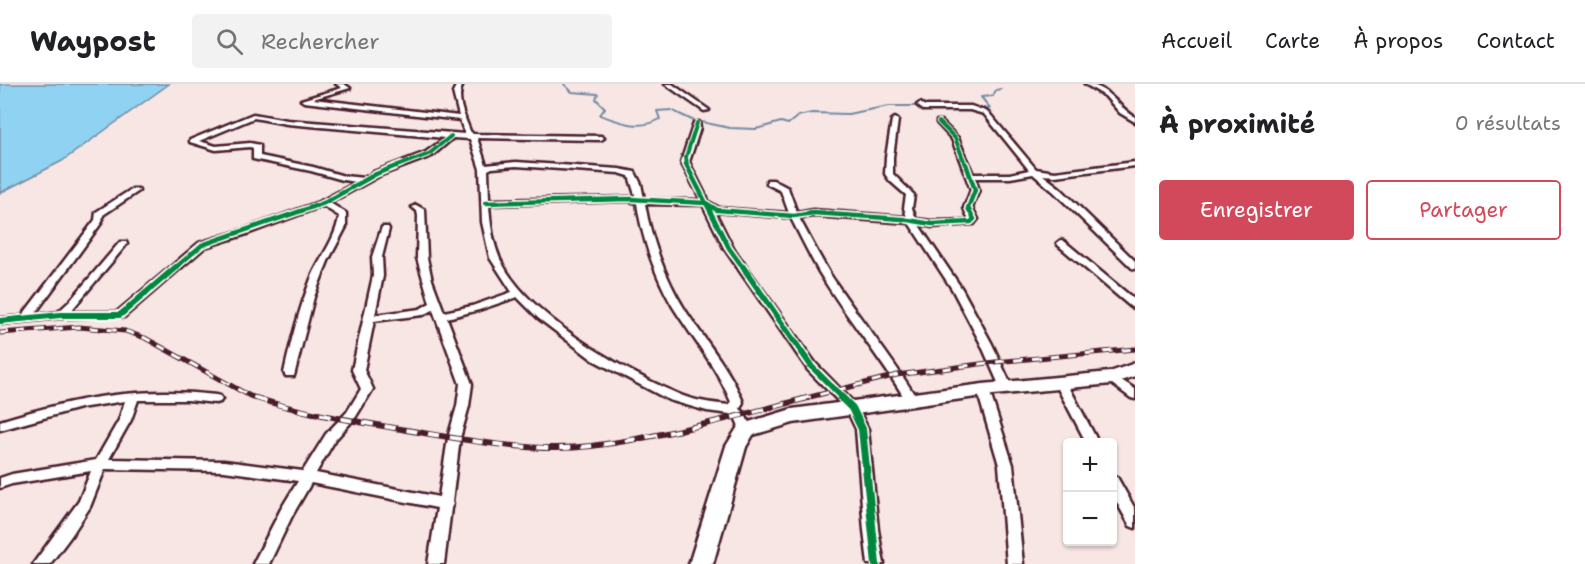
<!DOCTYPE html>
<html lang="fr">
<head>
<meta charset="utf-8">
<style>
	:root { --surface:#fff; --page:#f2f2f2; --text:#202124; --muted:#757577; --line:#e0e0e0; --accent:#d1495b }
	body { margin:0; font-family:"Shantell Sans",sans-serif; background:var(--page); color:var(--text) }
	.controls { position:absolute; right:18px; bottom:18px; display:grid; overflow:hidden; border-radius:6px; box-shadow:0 2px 4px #0004 }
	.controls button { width:54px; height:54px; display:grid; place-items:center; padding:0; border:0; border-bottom:2px solid var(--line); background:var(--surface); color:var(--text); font:30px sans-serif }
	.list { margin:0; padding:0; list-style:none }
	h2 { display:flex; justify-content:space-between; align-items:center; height:78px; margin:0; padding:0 24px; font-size:26px }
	h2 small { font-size:20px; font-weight:400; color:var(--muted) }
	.actions { display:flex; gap:12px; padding:18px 24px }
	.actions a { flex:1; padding:14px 0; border:2px solid var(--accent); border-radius:6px; text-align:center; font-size:21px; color:var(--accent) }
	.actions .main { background:var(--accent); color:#fff }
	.icon { flex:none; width:33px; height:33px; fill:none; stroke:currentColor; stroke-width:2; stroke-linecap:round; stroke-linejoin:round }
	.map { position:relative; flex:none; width:1135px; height:480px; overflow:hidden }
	header { display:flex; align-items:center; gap:36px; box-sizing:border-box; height:84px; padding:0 30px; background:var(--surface); border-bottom:2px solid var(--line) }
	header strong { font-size:28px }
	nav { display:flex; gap:33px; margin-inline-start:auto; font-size:21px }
	.search { width:420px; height:54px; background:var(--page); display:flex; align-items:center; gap:15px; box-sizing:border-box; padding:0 21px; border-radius:6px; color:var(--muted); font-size:22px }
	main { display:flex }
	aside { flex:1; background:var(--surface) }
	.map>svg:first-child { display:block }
</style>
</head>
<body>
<header>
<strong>Waypost</strong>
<div class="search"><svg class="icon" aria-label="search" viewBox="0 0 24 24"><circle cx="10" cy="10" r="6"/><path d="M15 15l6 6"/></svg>Rechercher</div>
<nav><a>Accueil</a><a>Carte</a><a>À propos</a><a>Contact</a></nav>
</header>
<main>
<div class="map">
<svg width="1135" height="480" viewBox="0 0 1135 480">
	<rect width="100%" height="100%" fill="#f7e6e4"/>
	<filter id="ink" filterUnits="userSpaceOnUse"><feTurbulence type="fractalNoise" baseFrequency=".0167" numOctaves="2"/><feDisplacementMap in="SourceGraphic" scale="12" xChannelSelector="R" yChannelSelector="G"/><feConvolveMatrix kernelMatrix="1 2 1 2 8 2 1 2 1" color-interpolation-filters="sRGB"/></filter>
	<g filter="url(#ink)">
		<path fill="#8fd2f1" stroke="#738aa2" stroke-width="1.5" d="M0,0H169L62,77L0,109Z"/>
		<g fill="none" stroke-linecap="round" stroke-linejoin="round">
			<path stroke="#738aa2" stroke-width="2" d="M564,0L572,8L598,10L596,15L605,24L600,31C620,38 640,47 660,35L657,27L671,26L692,36L730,44L756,45L781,38L788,40L798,32L812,29L848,30L889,22H969
				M975,24H990L981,13L993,12L996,6L1001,5"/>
			<g stroke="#4a1f2b" stroke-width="5">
				<path id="street" d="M336,0H344L350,4L313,15L459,32L453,8L457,0H463C455,15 465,33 470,47L473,50L601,52L604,54L601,56L477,54L486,81L516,78L619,85L635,88L641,100L644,115L701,116L681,78L694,39L699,38L700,44L689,78L709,118L719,124L789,129L781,107L767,100V96H773L788,104L797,129L813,126L907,133L904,124L906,111L890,97L885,90L886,73L892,36L895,34L898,36L893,73V90L914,111L912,124L916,135L932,137L969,136L964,124L971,106L952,55L937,39V37H941L958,54L973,90H1010L1029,86L984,30L970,26H923L917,21L920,19L925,22H971L988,28L1036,85L1055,88L1135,78V82L1055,92L1043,91L1060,104L1135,177V185L1132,184L1054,108L1033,90L1010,94H975L979,106L972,124L978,135L974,140L932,143L918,140L962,205L992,260L1012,303L1010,306H1002L1000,303L981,260L952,205L909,139L813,132L799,134C809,152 819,172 830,190C858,233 891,272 917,315L915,318H907C880,273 846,233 819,188C809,170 800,152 791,134L715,128L733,164L816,280L856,321L868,345L878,446L884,480H868L864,446L856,345L847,326L808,286L724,164L703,121L645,120C651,155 665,193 684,224C704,256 729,283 743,318L740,325L744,328L752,346L750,349L746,351L742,349L735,333L730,330L707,327L669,316L593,276L538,234L517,213L479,226L447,234L472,300L469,322L460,354L452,418L453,420L451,424L444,480H428L437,424L311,399L292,432L269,480H253L281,425L298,397L224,387L105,385L90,423L71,452L50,480H33L79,417L91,387L12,400L0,404V394L12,390L96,376L119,336L125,317L80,324L0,346V337C74,314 138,302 216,311L220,312L222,315L220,318L216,319L188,316H138L131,336L109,375L224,377L303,387L326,350L347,328L361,305L352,286L373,192L372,173L382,143H388L389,145L382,173L383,192L375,231L420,225L430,219L417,174L418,132L417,127L412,123L416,121L425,126L427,174L432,196L444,228L472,222L512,208L490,174L482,138L480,85L470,55L453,54L432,72L379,92L330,119L346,129V143L328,177L314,213L294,292H286L284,289C291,257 299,226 311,195C319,175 337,153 339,132L323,122L247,150L205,163L124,233L61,234L0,240V234L22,232L95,136L96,128L132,105H138L139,107L103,131L102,138L34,231L58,228L69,218L120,158H126L127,160L70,228H117L199,159L241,146L321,117L357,98L343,96L311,87L253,75V64L250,63L216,66L190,58V56L253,30L287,36L465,50L460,36L304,18L301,16L342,4ZM254,34L287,40L445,54L426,68L373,88L364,94L344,92L313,83L260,72V61L250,59L216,62L199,57ZM516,82L619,89L629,92L636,114L629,113L489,116L488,86L492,84ZM629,117L637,119C642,154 655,192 673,223C693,255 717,283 731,318L729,321C711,319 693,317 676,309C621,285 526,231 500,175C493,159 490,139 489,121ZM433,226L460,300L457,322L448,354L439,413L316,389L335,356L355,334L373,305L364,286L374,237L423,231Z
					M665,0H672L709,26L704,27Z
					M1085,0C1106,0 1118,23 1135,33V38L1120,29L1105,12Z
					M1061,156L1064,157L1135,216V224L1131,223L1058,161L1057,159Z
					M1112,290L1135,305V315L1131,314L1108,297L1106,294L1108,291Z
					M1061,295L1065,296L1067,299L1098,358H1086L1055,299L1057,296Z
					M983,302L987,303L989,306L1013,381L1023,480H1007L999,381L977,306L979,303Z
					M1112,392L1117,393L1135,425V444L1130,442L1112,410Z"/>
			</g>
			<g stroke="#4a1f2b" stroke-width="5">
				<path id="primary" d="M1135,279V292L1112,300L983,312L793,339L753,351L746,363L713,480H689L726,362L739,341L792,325L983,300L1110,288Z"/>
			</g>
			<use href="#street" fill="#fff" fill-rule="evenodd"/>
			<use href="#primary" fill="#fff" fill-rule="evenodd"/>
			<g stroke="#4a1f2b" stroke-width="5">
				<path id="rail-far1" d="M0,249L79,243L125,247L145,254L250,312L260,315
					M802,315L897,291L995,278L1135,265"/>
			</g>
			<g stroke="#4a1f2b" stroke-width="6">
				<path id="rail" d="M256,314C306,330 355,337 406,346C466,356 531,369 591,362C665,353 736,332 808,314"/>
			</g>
			<use href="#rail-far1" stroke="#fff" stroke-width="3" stroke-dasharray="9" stroke-linecap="butt"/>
			<use href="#rail" stroke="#fff" stroke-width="4" stroke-dasharray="11" stroke-linecap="butt"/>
			<g stroke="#fff" stroke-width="6">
				<path id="cycleway-far3" d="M939,38L955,54L966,82
					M397,82L429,70L451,52
					M687,82L686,73L697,39"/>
			</g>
			<g stroke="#fff" stroke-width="8">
				<path id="cycleway-far2" d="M686,80L729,164L744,185
					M485,119L629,115L706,119L717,126L794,132L813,129L902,135L932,140L971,138L974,135L968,124L975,106L966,80
					M174,185L202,161L324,119L376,90L401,80"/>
			</g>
			<g stroke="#fff" stroke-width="10">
				<path id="cycleway-far1" d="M743,183L812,283L844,315
					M0,237L61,231H120L176,183"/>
			</g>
			<g stroke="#fff" stroke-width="11">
				<path id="cycleway" d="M842,314L852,324L862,345L876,480"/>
			</g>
			<use href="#cycleway-far3" stroke="#00873e" stroke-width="4"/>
			<use href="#cycleway-far2" stroke="#00873e" stroke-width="4.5"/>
			<use href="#cycleway-far1" stroke="#00873e" stroke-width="6"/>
			<use href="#cycleway" stroke="#00873e" stroke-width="8"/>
		</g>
	</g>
</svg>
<div class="controls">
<button>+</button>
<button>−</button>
</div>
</div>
<aside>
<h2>À proximité<small>0 résultats</small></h2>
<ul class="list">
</ul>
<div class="actions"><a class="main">Enregistrer</a><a>Partager</a></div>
</aside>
</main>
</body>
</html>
